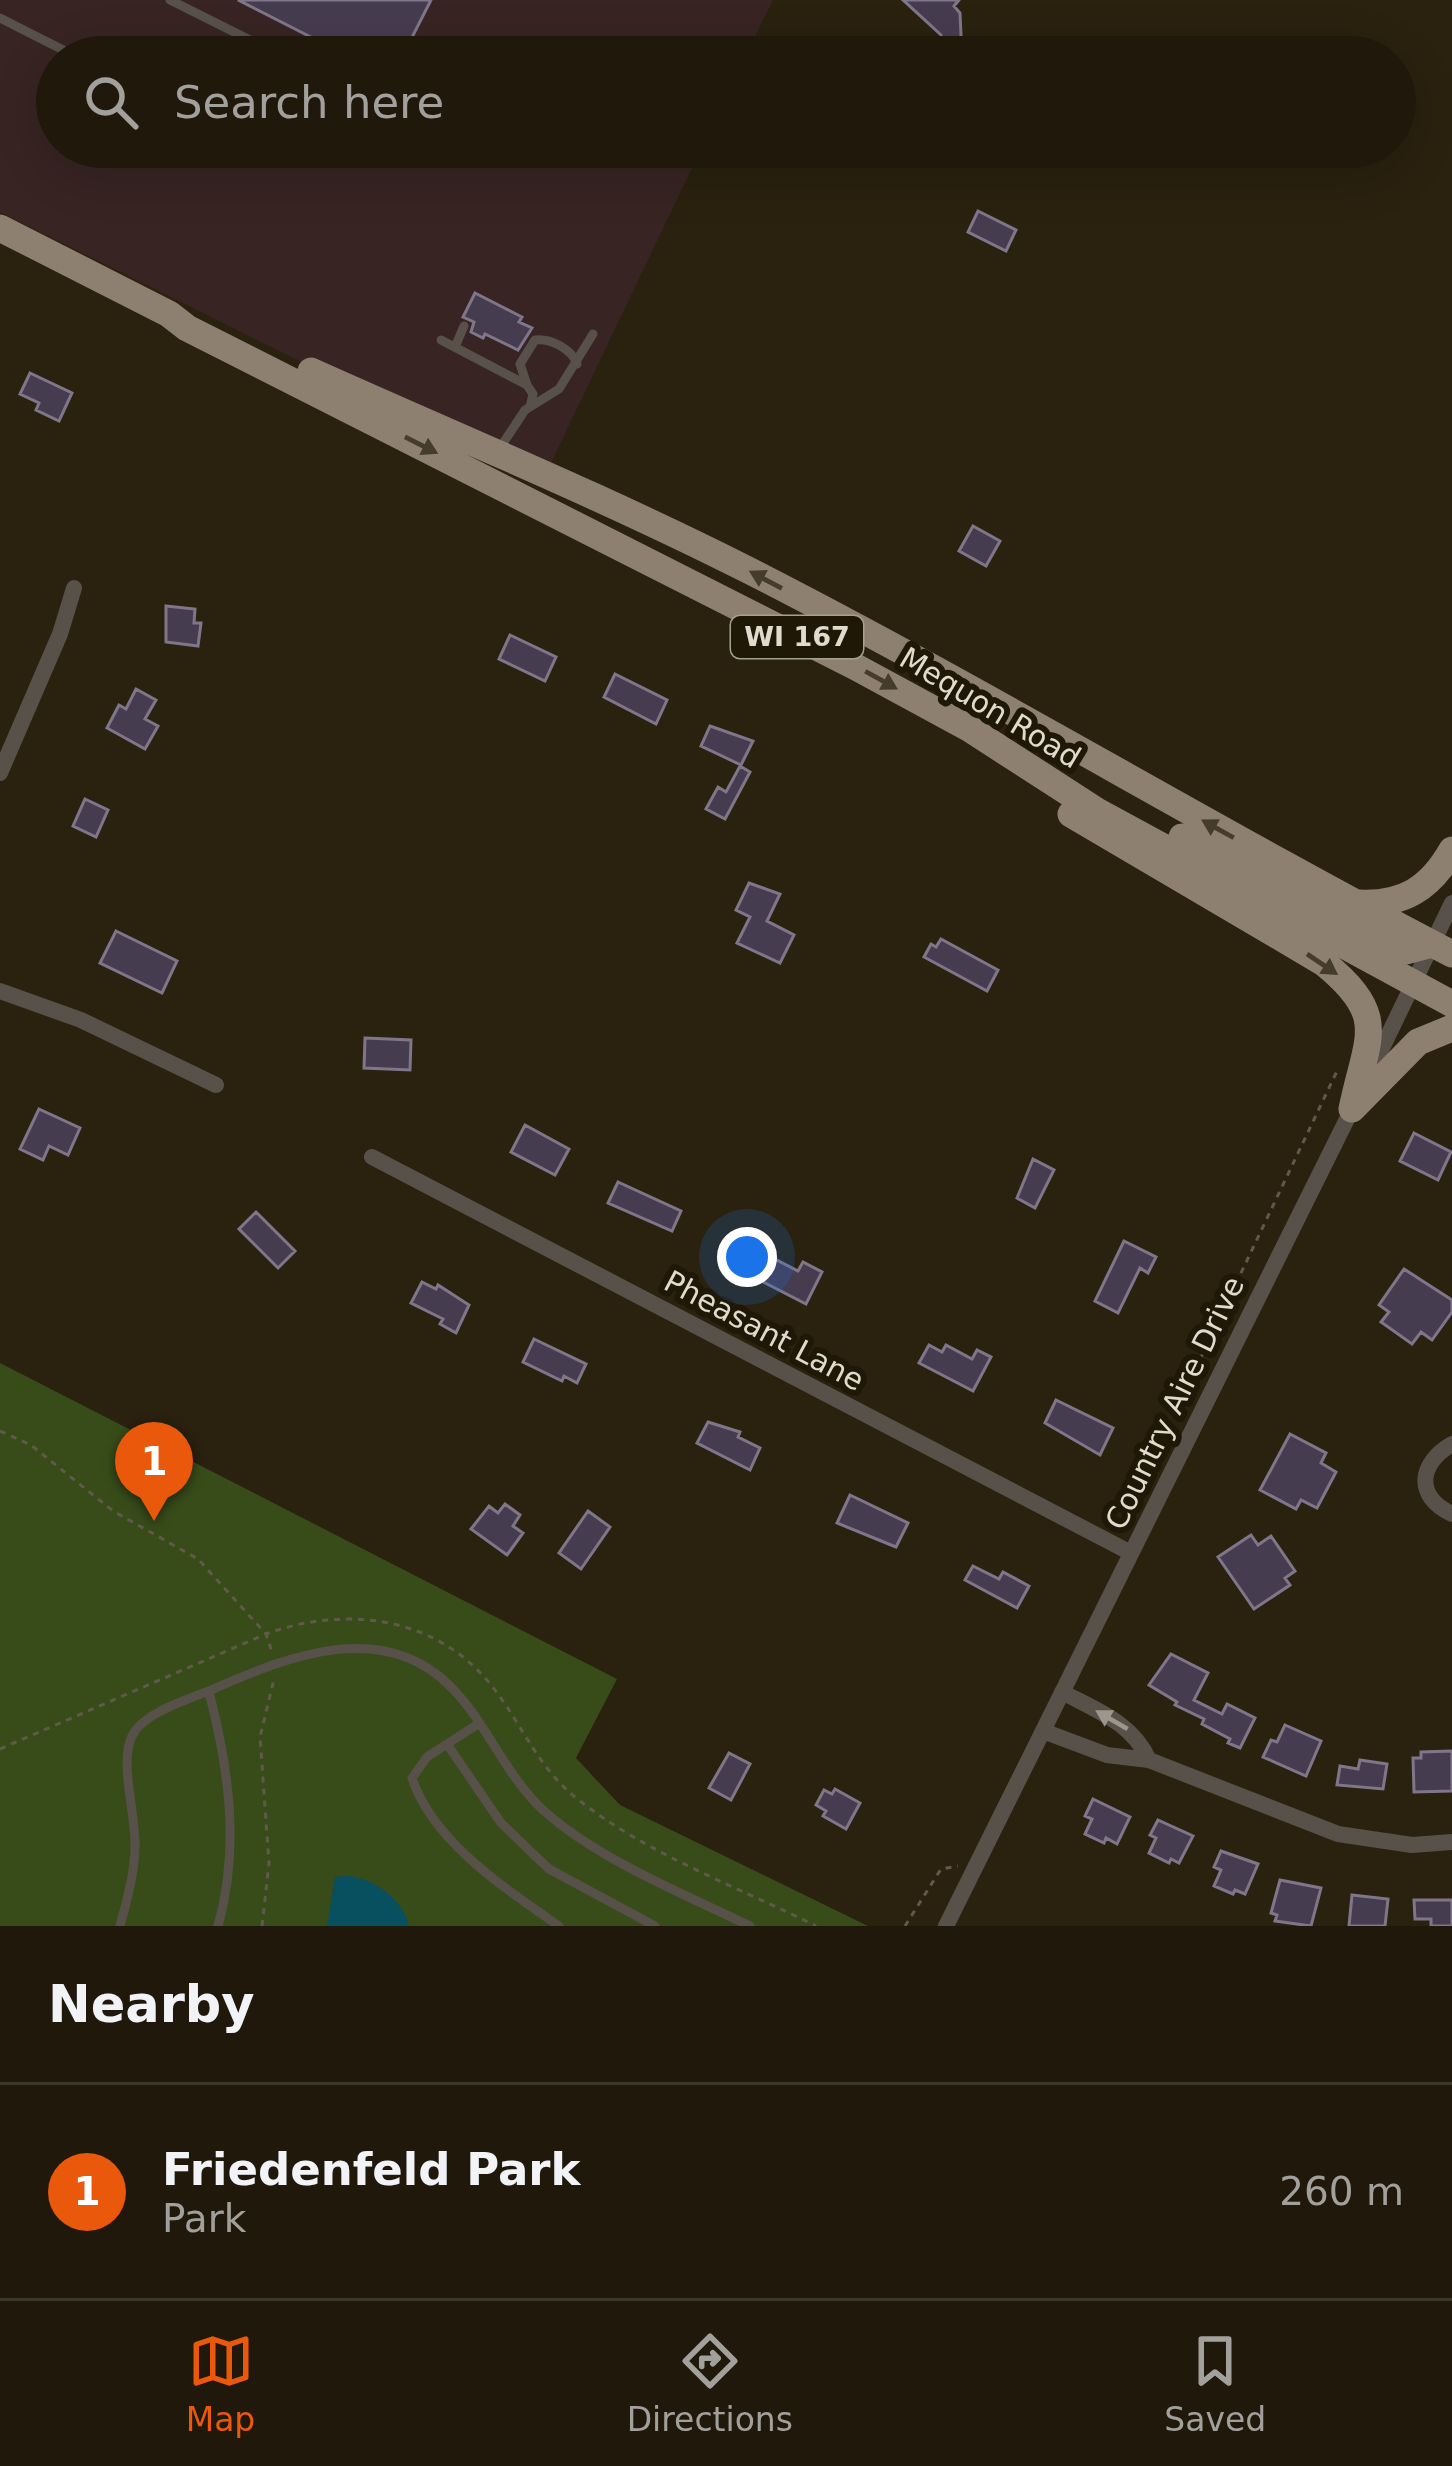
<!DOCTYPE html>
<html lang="en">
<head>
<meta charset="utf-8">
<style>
	:root { --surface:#20190b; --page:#282214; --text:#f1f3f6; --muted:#a2a09d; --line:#3d382c; --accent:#ea580c }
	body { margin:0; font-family:"DejaVu Sans",sans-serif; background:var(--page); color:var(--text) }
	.you { position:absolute; left:747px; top:1257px; width:42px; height:42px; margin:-30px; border:9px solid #fff; border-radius:50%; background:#1a73e8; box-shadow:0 0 0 18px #1a73e833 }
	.badge { display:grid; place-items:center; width:78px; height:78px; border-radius:50%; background:var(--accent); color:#fff; font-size:39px; font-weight:700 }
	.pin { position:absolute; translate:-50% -99px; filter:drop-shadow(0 3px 6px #0008) }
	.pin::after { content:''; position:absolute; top:63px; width:42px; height:36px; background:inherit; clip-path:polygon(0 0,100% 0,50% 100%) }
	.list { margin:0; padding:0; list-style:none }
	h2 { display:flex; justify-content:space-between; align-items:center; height:156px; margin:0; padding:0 48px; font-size:51px }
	h2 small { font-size:39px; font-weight:400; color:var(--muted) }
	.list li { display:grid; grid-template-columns:78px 1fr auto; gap:36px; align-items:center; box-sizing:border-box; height:216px; padding:0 48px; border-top:3px solid var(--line) }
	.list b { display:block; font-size:45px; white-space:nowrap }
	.list p { margin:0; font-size:39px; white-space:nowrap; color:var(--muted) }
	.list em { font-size:39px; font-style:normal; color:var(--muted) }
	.icon { flex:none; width:66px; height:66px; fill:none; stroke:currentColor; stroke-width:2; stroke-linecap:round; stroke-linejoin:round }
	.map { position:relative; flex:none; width:1452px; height:1926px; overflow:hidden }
	.search { position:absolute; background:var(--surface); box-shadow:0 12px 48px #0002; left:36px; right:36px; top:36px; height:132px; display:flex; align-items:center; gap:30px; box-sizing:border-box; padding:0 42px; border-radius:66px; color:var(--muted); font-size:45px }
	.sheet { height:372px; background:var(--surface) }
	nav { display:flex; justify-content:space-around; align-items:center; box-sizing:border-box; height:168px; border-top:3px solid var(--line); background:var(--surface); font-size:33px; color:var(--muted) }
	nav a { display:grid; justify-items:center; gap:6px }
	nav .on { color:var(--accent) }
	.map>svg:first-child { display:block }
</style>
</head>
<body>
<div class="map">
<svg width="1452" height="1926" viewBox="0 0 1452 1926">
	<rect width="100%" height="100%" fill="#2a210f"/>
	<path fill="#372423" d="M0,0H773L745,57H57V147H702L542,482L0,212Z"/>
	<path fill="#384c1a" d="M0,1363L617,1679L576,1758L620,1805L868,1926H0Z"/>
	<path fill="#084f60" d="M347,1876C375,1878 403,1900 409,1926H327L335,1877Z"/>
	<path fill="#463c4f" stroke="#80768a" stroke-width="3" d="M238,0H431L402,57H350Z
		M903,0H959L954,6L960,13L962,57H942L941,35Z
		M978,211L1016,230L1006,251L968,232Z
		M475,293L522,317L519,322L532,328L518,350L485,334L483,338L471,332L474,322L463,317Z
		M30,373L72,393L59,421L36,410L39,403L20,394Z
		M973,526L1000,541L986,566L959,551Z
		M166,606L195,609L194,623H201L198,646L166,642Z
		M510,635L556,657L545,681L499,659Z
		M615,674L667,700L656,724L604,697Z
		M136,689L156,700L145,719L158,726L145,749L107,728L119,705L126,709Z
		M710,726L753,741L741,765L701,746Z
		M740,766L750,772L725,819L706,809L718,787L726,792Z
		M85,799L108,810L96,837L73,826Z
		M749,883L780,894L767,921L794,935L780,963L737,943L750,917L736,910Z
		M116,931L177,961L162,993L100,963Z
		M941,939L998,970L987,991L924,957L931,944L936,947Z
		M365,1038L411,1040L410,1070L364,1068Z
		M39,1109L80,1128L68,1155L49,1146L43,1160L20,1149Z
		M525,1125L569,1149L555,1175L511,1152Z
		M1414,1133L1451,1152L1438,1180L1400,1161Z
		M1033,1159L1054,1170L1035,1208L1017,1198Z
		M618,1182L681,1211L672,1231L608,1203Z
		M256,1212L295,1251L278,1268L239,1229Z
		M1124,1241L1156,1257L1148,1273L1140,1268L1118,1313L1095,1301Z
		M748,1245L798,1271L803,1262L822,1272L806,1304L736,1268Z
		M1404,1269L1452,1300V1312L1432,1340L1421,1332L1412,1344L1381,1322L1389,1312L1379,1305Z
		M422,1282L436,1289L438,1285L469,1305L456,1333L440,1324L443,1319L411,1303Z
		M534,1339L586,1364L577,1383L564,1376L562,1381L523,1362Z
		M929,1345L942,1352L946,1345L972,1359L977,1350L991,1357L973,1391L919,1363Z
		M1056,1400L1113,1428L1100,1455L1045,1423Z
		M708,1422L740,1432L738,1437L760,1448L750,1470L697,1443Z
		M1290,1434L1326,1453L1321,1463L1336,1472L1317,1508L1301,1500L1296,1509L1260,1490Z
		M850,1495L908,1523L896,1547L837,1523Z
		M505,1504L520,1515L513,1526L523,1533L507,1555L471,1529L489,1506L498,1513Z
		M588,1511L610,1527L581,1569L559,1553Z
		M1251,1535L1258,1545L1271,1536L1295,1571L1285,1578L1290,1585L1254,1609L1218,1557Z
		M973,1566L999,1579L1003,1572L1029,1586L1017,1608L965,1580Z
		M1171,1654L1208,1673L1194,1700L1222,1714L1227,1704L1255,1718L1240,1748L1228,1743L1230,1739L1202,1724L1204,1719L1175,1705L1177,1702L1149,1685Z
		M1285,1725L1321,1741L1306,1776L1263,1757L1271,1740L1277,1742Z
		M1452,1751V1791L1414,1792L1413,1758H1421V1752Z
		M729,1753L750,1764L731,1800L709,1788Z
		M1360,1760L1387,1764L1383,1789L1337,1785L1340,1766L1358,1769Z
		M835,1789L860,1803L846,1829L823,1816L826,1811L816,1805L824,1790L832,1794Z
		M1093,1799L1130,1817L1117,1844L1106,1838L1104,1843L1085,1834L1092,1819L1085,1816Z
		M1158,1820L1193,1836L1179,1863L1171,1859L1169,1863L1149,1853L1156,1838L1150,1835Z
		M1221,1851L1258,1864L1245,1894L1235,1890L1233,1894L1214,1886L1221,1870L1214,1867Z
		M1280,1880L1321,1888L1311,1926L1275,1921L1277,1915L1271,1913Z
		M1352,1895L1388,1899L1385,1926H1349Z
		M1414,1900H1452V1926H1431V1919H1415Z"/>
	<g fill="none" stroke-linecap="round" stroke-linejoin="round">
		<path stroke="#615949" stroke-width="3" stroke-dasharray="6 6" stroke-linecap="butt" d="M1179,1416L1193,1374L1337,1071
			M0,1431L31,1445L113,1511L198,1559L266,1634C345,1605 436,1616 491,1685C524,1726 536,1767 580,1801C649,1855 738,1887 816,1926
			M0,1749L266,1634L272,1652
			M262,1926L269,1863L260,1737L274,1679
			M905,1926L941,1869L958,1866"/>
		<path stroke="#58514a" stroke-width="9" d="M170,0L248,39L238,57
			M0,18L77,57
			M441,340L527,385L533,394L530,407
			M455,347L464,326
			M527,385L520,364L535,340C550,338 572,349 577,364
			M498,451L525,410L559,389L593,334
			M209,1692C229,1769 240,1848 218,1926
			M478,1724L427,1757L412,1778C433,1842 506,1889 559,1926
			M447,1744L501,1823L549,1869L655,1926
			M120,1926C127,1899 135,1873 135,1845C136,1815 119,1763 132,1736C144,1711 194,1698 218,1687C291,1655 383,1620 449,1685C486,1721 505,1775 543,1810C597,1859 684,1894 750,1926"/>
		<path stroke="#58514a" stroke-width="16" d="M0,773L60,634L74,588
			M0,991L81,1020L216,1085
			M1371,1071L1452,903
			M372,1157L1131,1553
			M1452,1444C1419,1463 1414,1496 1452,1514
			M1062,1692C1098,1711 1132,1723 1149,1760
			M1043,1731L1107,1755L1149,1760L1338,1834L1412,1845L1452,1842
			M946,1926L1354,1105"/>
		<path stroke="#8d8070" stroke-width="27" d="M0,228L169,314L187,328L854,666L970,729L1097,811L1452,1004
			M311,371C458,437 606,498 750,571C987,692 1215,831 1452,954
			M1071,814L1324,963C1390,1017 1367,1036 1352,1109
			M1182,837L1388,946L1406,951L1432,944
			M1359,903C1403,905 1430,889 1452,850
			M1352,1109L1418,1042L1452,1028"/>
	</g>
	<defs><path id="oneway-solid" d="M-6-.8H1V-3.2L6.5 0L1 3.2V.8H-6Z" transform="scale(3)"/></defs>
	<g fill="#463c2b">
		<use href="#oneway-solid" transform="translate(421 445) rotate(27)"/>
		<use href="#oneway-solid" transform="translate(766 580) rotate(-152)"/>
		<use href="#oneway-solid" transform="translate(881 680) rotate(29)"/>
		<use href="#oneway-solid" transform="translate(1218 829) rotate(-151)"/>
		<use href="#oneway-solid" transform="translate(1322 964) rotate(34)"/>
	</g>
	<use fill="#9c968c" href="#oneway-solid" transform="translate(1112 1720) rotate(-150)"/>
	<g text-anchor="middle" stroke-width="12" stroke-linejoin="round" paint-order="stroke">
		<rect fill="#201806" stroke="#a6a093" stroke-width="3" x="731" y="616" width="132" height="42" rx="9"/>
		<g font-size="27" font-weight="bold" fill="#e0dacf">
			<text x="797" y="646">WI 167</text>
		</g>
		<g font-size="30" fill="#e0dacf" stroke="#201806">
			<text transform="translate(990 708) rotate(31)" y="10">Mequon Road</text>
			<text transform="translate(764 1331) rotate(28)" y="10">Pheasant Lane</text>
			<text transform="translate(1175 1403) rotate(-64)" y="10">Country Aire Drive</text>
		</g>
	</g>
</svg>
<div class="you"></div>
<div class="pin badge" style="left:154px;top:1521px">1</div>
<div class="search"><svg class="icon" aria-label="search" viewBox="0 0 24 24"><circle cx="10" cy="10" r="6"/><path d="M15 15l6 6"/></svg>Search here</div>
</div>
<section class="sheet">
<h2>Nearby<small></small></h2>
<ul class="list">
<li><span class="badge">1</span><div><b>Friedenfeld Park</b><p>Park</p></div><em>260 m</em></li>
</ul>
</section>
<nav>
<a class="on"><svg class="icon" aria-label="map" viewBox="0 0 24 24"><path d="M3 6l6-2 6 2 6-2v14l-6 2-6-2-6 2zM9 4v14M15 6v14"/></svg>Map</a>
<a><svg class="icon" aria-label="directions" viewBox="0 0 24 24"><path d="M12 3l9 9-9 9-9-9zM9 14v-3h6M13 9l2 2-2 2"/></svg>Directions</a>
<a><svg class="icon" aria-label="saved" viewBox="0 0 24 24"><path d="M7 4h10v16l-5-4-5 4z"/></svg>Saved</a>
</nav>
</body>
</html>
